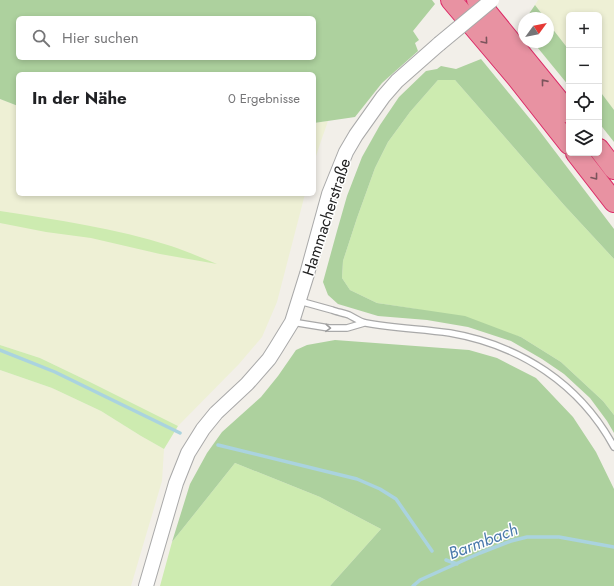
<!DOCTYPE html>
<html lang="de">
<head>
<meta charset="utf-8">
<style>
	:root { --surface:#fff; --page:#f2f2f2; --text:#202124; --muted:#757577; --line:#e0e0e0 }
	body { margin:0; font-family:Jost,sans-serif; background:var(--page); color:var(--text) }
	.controls { position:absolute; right:12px; top:12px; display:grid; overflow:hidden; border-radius:6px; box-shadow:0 2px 6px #0003 }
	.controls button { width:36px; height:36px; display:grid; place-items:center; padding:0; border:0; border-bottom:1px solid var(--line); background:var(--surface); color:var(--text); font:20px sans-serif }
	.compass { position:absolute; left:518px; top:12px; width:36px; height:36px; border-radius:50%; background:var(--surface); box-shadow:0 2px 6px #0003; rotate:57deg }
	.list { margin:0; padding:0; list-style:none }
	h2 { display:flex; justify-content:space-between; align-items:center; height:52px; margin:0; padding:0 16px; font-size:17px }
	h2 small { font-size:13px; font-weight:400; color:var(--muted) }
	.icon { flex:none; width:22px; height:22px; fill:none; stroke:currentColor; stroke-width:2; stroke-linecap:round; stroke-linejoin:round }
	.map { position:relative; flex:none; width:614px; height:586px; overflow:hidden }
	.search { position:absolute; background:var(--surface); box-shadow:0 2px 6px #0003; left:16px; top:16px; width:300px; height:44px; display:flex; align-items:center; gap:10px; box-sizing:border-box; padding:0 14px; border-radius:6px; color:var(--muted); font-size:15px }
	.panel { position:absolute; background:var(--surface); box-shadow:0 2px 6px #0003; left:16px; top:72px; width:300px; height:124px; border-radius:6px }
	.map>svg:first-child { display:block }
</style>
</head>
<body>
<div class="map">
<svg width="614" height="586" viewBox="0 0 614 586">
	<rect width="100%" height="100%" fill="#f2efe9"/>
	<path fill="#eef0d5" d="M538,0H614V110L599,90V15H569V50L548,23V18H545L535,5Z
		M0,99L18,106V194H305L277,302L262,337L239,364L178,426L90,382L40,358L0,345Z
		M328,121L321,141L314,162V123Z
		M0,370L52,388L101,411L141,436L164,449L162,481L131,586H0Z"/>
	<path fill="#cdebb0" d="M438,80H455L564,205L614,259V415L603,401L561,362L521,337L416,309L377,303L350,290L342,278L343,261L357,218L375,168L388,142L410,112Z
		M0,211C57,220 116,228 171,246C186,251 202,258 217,264L160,254L91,238L46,232L0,223Z
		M0,345L40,358L90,382L178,426L164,449L141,436L101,411L52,388L0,370Z
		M235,463L320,497L381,529L330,586H160L172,542Z"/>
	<path fill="#add19e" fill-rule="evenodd" d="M0,0H432L435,4L413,31L419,40L415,43L418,51L382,83L355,117L314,123V74H18V106L0,99ZM18,18H314V58H18Z
		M535,5L545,18H526Z
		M548,23L569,50V86L533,42H548Z
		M481,59L535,125L614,229V259L564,205L455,80H438L410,112L388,142L375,168L357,218L343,261L342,278L350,290L377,303L465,316L521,337L561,362L603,401L614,415V433L607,421L590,398L564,374L542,359L511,341L468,327L427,320L378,316L338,304L328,295L323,282L337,231L347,196L362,157L380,125L399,97L426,71L437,69L441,66L456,69Z
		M599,90L614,110V142L599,123Z
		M335,340L469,350L497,358L536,378L573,417L596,452L614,489V586H330L381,529L320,497L235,463L172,542L190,484L207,453L222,432L261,397L278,376L296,350L307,345Z"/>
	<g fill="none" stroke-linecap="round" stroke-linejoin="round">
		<path stroke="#aad3df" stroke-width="3.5" d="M0,350L55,372L180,433
			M218,445L357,479L380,489L396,499L432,551
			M446,560L457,564
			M413,586L420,580L480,553L511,541L527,537H559L614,547"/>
		<g stroke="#a9a9a9" stroke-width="8">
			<path id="service" d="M300,301C310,304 321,307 332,310C337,312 344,313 349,315C355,318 360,322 366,323C393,328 422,329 450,333C520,345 580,384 614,447
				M292,322L329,328H347L364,323"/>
		</g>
		<g stroke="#a9a9a9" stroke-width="16">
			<path id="tertiary" d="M146,586L176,483L188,453L203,429L216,413L247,384L269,359L276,348L292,322L307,274L329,194L346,152L356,135L383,97L397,81L439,44"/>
		</g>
		<g stroke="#dc2a67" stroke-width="22">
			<path id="motorway" d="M451,0L517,78L569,144
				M477,0L569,113
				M599,149L614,169
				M576,153L614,202"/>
		</g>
		<use href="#service" stroke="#fff" stroke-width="5.5"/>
		<use href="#tertiary" stroke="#fff" stroke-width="14"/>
		<use href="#motorway" stroke="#e892a2" stroke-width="20"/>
		<g stroke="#a9a9a9" stroke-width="16" stroke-linecap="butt">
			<path id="tertiary-bridge" d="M439,44L492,0"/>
		</g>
		<use href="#tertiary-bridge" stroke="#fff" stroke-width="14"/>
	</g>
	<defs><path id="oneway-chevron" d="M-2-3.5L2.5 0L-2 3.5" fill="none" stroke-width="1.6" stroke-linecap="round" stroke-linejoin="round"/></defs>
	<g stroke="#7b545c">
		<use href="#oneway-chevron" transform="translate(485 41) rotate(50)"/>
		<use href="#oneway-chevron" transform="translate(544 82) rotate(-129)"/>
		<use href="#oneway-chevron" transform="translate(595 177) rotate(52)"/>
	</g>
	<use stroke="#9c9c9c" href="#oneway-chevron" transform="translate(328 328) rotate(3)"/>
	<g text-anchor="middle" stroke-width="3" stroke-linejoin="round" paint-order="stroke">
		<g font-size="16" fill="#222" stroke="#fff">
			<text transform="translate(326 217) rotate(-72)" y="6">Hammacherstraße</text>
		</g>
		<g font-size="17" font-style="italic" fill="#4a7aab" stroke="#fff">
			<text transform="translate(483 541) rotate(-21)" y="6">Barmbach</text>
		</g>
	</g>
</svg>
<div class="controls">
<button>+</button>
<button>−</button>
<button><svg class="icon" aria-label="locate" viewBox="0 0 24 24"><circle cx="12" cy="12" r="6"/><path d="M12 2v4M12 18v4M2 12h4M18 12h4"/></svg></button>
<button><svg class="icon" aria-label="layers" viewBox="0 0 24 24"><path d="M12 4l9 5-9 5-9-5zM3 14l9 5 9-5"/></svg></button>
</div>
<svg class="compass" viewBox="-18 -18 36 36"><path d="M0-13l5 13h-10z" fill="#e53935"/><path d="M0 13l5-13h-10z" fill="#757577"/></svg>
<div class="search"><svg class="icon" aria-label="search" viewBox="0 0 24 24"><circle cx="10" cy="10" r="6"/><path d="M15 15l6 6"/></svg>Hier suchen</div>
<section class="panel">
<h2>In der Nähe<small>0 Ergebnisse</small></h2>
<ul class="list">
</ul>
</section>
</div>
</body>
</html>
